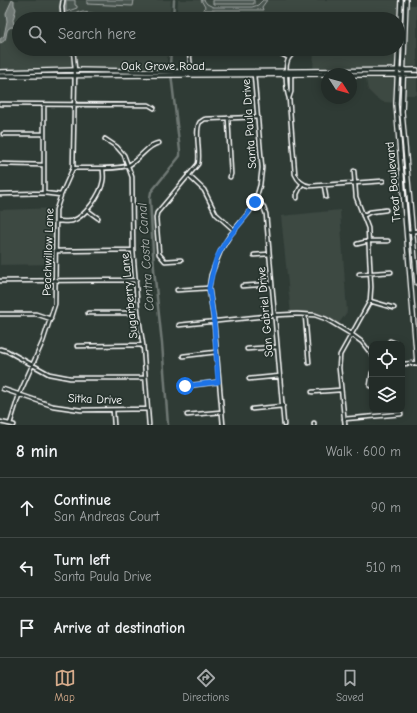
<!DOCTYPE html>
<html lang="en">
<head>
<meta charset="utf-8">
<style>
	:root { --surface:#232c28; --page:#2b3430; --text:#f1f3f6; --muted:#a3a7a8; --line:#404845; --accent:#d6ab8b }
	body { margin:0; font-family:"Comic Neue",sans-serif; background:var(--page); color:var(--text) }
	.controls { position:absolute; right:12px; bottom:12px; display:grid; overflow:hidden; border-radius:8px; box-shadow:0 2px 10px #0003 }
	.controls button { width:36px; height:36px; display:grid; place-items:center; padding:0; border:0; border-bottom:1px solid var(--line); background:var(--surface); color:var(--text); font:20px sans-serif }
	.compass { position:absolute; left:321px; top:68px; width:36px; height:36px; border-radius:50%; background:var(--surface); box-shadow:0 2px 10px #0003; rotate:126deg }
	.stop { position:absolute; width:12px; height:12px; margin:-9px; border:3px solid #1a73e8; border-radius:50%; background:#fff }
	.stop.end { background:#1a73e8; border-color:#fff; box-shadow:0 1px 4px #0008 }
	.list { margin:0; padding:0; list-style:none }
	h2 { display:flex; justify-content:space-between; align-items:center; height:52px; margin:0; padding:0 16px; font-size:17px }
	h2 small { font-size:13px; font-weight:400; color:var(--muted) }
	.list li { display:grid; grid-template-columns:26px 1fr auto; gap:12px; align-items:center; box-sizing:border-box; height:60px; padding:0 16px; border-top:1px solid var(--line) }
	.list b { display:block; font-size:15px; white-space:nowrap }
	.list p { margin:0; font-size:13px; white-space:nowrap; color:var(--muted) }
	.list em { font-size:13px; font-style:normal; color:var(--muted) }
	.icon { flex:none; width:22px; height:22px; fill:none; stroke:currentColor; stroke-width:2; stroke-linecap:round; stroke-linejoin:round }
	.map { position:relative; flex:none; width:417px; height:425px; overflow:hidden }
	.search { position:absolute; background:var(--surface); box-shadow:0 2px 10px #0003; left:12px; right:12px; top:12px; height:44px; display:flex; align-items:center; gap:10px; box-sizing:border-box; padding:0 14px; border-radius:22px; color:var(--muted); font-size:15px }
	.sheet { height:232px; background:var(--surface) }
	nav { display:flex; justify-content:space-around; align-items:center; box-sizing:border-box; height:56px; border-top:1px solid var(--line); background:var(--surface); font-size:11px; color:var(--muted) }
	nav a { display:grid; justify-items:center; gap:2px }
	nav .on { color:var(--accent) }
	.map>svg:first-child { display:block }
</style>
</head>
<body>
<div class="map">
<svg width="417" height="425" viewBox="0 0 417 425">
	<rect width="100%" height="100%" fill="#2f3b35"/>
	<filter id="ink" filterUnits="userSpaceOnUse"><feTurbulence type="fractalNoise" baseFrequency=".025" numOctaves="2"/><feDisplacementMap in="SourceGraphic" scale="8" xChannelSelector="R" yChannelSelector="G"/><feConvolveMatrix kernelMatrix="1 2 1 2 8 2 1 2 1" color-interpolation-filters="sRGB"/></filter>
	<g filter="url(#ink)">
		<path fill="#3c4842" d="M0,0H171L170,19H19V49H168L166,71L0,72Z
			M178,0H401L397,71L313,70L314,49H398V19H315V15H270L177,12Z
			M409,5H417V67L406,66Z
			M365,76H397V103L383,102L376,98L368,90Z
			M417,78V95H402L405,79Z
			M57,208L55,264L0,265V210Z
			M340,210L347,312L337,326L326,319L315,315H291L281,216Z"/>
		<path fill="#4a544f" stroke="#a4aaa7" d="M66,0H75V5L77,6V8L66,12Z
			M87,0H134L133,6L87,4Z
			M201,0H204L207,4L213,7H252L258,5L263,0H267L262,7L263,10H204L205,7Z
			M213,0H254V4H213Z
			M79,11V13L83,12L106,15V19H66V16Z"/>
		<path fill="#707975" stroke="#a9afac" d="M12,0H14V5L16,9L13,20L14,24L19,28V29L11,27L8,29C5,34 8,41 0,43V39L4,36L7,21L6,13Z"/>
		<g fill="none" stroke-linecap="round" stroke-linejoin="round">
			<path stroke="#707975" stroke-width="2.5" d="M173,19L174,0
				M168,425L162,343L154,269L150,198L151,192L180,156V151L170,65L171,49"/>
			<g stroke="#fff" stroke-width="5.5">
				<path id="street" d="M63,0L62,7L63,19
					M189,49L191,73
					M248,49V52
					M219,52V49
					M278,52L289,58
					M291,74V92L289,98C286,90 284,65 289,58C292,54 296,52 298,49
					M289,98L295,174C298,181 302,185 310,186L383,181
					M0,104L149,105L154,108
					M44,105V193
					M228,118L231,174L230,177
					M3,134H44
					M105,139L117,147L124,155L132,177L133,250L138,313L143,345L149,425
					M0,164L44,165
					M73,168C86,168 120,170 129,165C139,160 148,144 159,143
					M188,175L204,190L216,214L234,230
					M324,185L326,197
					M0,194L44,193L61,195
					M297,198V194L302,184
					M255,202L263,206L266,214L284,425
					M87,210L98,218
					M363,216L370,212L386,210
					M56,221C61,221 67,222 72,221C85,217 101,194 103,181C104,177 103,173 103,169
					M407,232L417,231
					M357,244L369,241H388
					M56,251L133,250
					M254,255L269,254
					M181,260L165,261L159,254L156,218L157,213L198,164C201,153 194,130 200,122C201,122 204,119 205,119L258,117
					M359,274L391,272
					M0,281L136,280
					M242,286L272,284
					M177,290L209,288
					M370,301L394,308
					M88,313H138
					M0,314H36L51,319
					M305,315L309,363
					M179,325L276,315L297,314L315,315L326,319L351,334L362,342L372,355
					M388,344L390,341L395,343
					M77,346L143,345
					M0,349L7,351L49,374L70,378H145
					M247,349L277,347
					M183,356L216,352
					M402,364L417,363
					M249,379L280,376
					M185,386L218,382
					M370,386L372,373
					M3,389L53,406L81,410L147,409
					M312,392L340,390
					M252,409L283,406
					M113,410L114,425
					M187,415L221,412
					M344,419L401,414
					M0,422L14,425
					M314,423V425
					M10,424L19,395L43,341L55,304L56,210L61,195L73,168L75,70L73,49
					M223,425L214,322L209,288L211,275L221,250L230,235L250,211L255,202L260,185L262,168L254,74
					M345,425L339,368L340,355L370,301L371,287L368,228L356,197L354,171"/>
			</g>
			<g stroke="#fff" stroke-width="6">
				<path id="secondary" d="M401,0L396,104L417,363
					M406,0L402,112L417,283
					M0,72L75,70L191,72L417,70
					M351,75H417
					M0,76L327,74"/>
			</g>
			<use href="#street" stroke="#26332d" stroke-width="2.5"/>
			<use href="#secondary" stroke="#26332d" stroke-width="3.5"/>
		</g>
	</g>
	<g fill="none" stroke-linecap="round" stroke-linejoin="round" filter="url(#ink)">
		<path stroke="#1a73e8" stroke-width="5" d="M185,386L218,382L214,322L209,288L212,275L216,259L225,242L247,215L255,202"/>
	</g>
	<g text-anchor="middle" stroke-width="3.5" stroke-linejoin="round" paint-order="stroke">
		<g font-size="12" fill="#fff" stroke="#26332d">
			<text x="163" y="70">Oak Grove Road</text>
			<text transform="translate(249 124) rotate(-94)" y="4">Santa Paula Drive</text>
			<text transform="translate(393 182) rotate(-95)" y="4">Treat Boulevard</text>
			<text transform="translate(48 252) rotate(-88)" y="4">Peachwillow Lane</text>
			<text transform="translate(129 296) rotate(-96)" y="4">Sugarberry Lane</text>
			<text transform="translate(265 312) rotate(-95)" y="4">San Gabriel Drive</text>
			<text transform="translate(95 399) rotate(2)" y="4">Sitka Drive</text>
		</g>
		<g font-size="13" font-style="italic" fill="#b8bcba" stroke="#26332d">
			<text transform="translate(145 257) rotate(-94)" y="5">Contra Costa Canal</text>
		</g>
	</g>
</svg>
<div class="controls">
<button><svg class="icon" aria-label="locate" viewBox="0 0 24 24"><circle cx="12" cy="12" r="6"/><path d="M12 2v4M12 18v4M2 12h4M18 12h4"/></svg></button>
<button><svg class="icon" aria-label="layers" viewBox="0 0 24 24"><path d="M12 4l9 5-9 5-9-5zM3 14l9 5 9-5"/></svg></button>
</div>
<svg class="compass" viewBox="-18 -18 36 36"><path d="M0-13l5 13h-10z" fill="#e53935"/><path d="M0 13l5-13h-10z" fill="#a3a7a8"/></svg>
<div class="stop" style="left:185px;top:386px"></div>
<div class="stop end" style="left:255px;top:202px"></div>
<div class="search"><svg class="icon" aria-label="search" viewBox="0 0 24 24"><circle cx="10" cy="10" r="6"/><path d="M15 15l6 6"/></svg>Search here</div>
</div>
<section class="sheet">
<h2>8 min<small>Walk · 600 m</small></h2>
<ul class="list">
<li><svg class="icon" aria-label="ahead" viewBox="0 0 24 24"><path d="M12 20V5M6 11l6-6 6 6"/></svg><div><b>Continue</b><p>San Andreas Court</p></div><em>90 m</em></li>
<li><svg class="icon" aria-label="left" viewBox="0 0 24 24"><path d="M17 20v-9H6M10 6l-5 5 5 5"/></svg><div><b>Turn left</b><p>Santa Paula Drive</p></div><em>510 m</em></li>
<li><svg class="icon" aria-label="arrive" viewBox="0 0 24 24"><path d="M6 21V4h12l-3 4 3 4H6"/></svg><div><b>Arrive at destination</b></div></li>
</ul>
</section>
<nav>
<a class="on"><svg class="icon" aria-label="map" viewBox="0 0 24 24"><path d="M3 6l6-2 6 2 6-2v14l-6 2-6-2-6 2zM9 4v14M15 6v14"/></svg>Map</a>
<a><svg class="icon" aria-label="directions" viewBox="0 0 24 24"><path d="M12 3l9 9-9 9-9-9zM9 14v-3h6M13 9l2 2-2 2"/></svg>Directions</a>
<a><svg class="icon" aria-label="saved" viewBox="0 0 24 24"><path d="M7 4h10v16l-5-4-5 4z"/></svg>Saved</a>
</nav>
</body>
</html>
